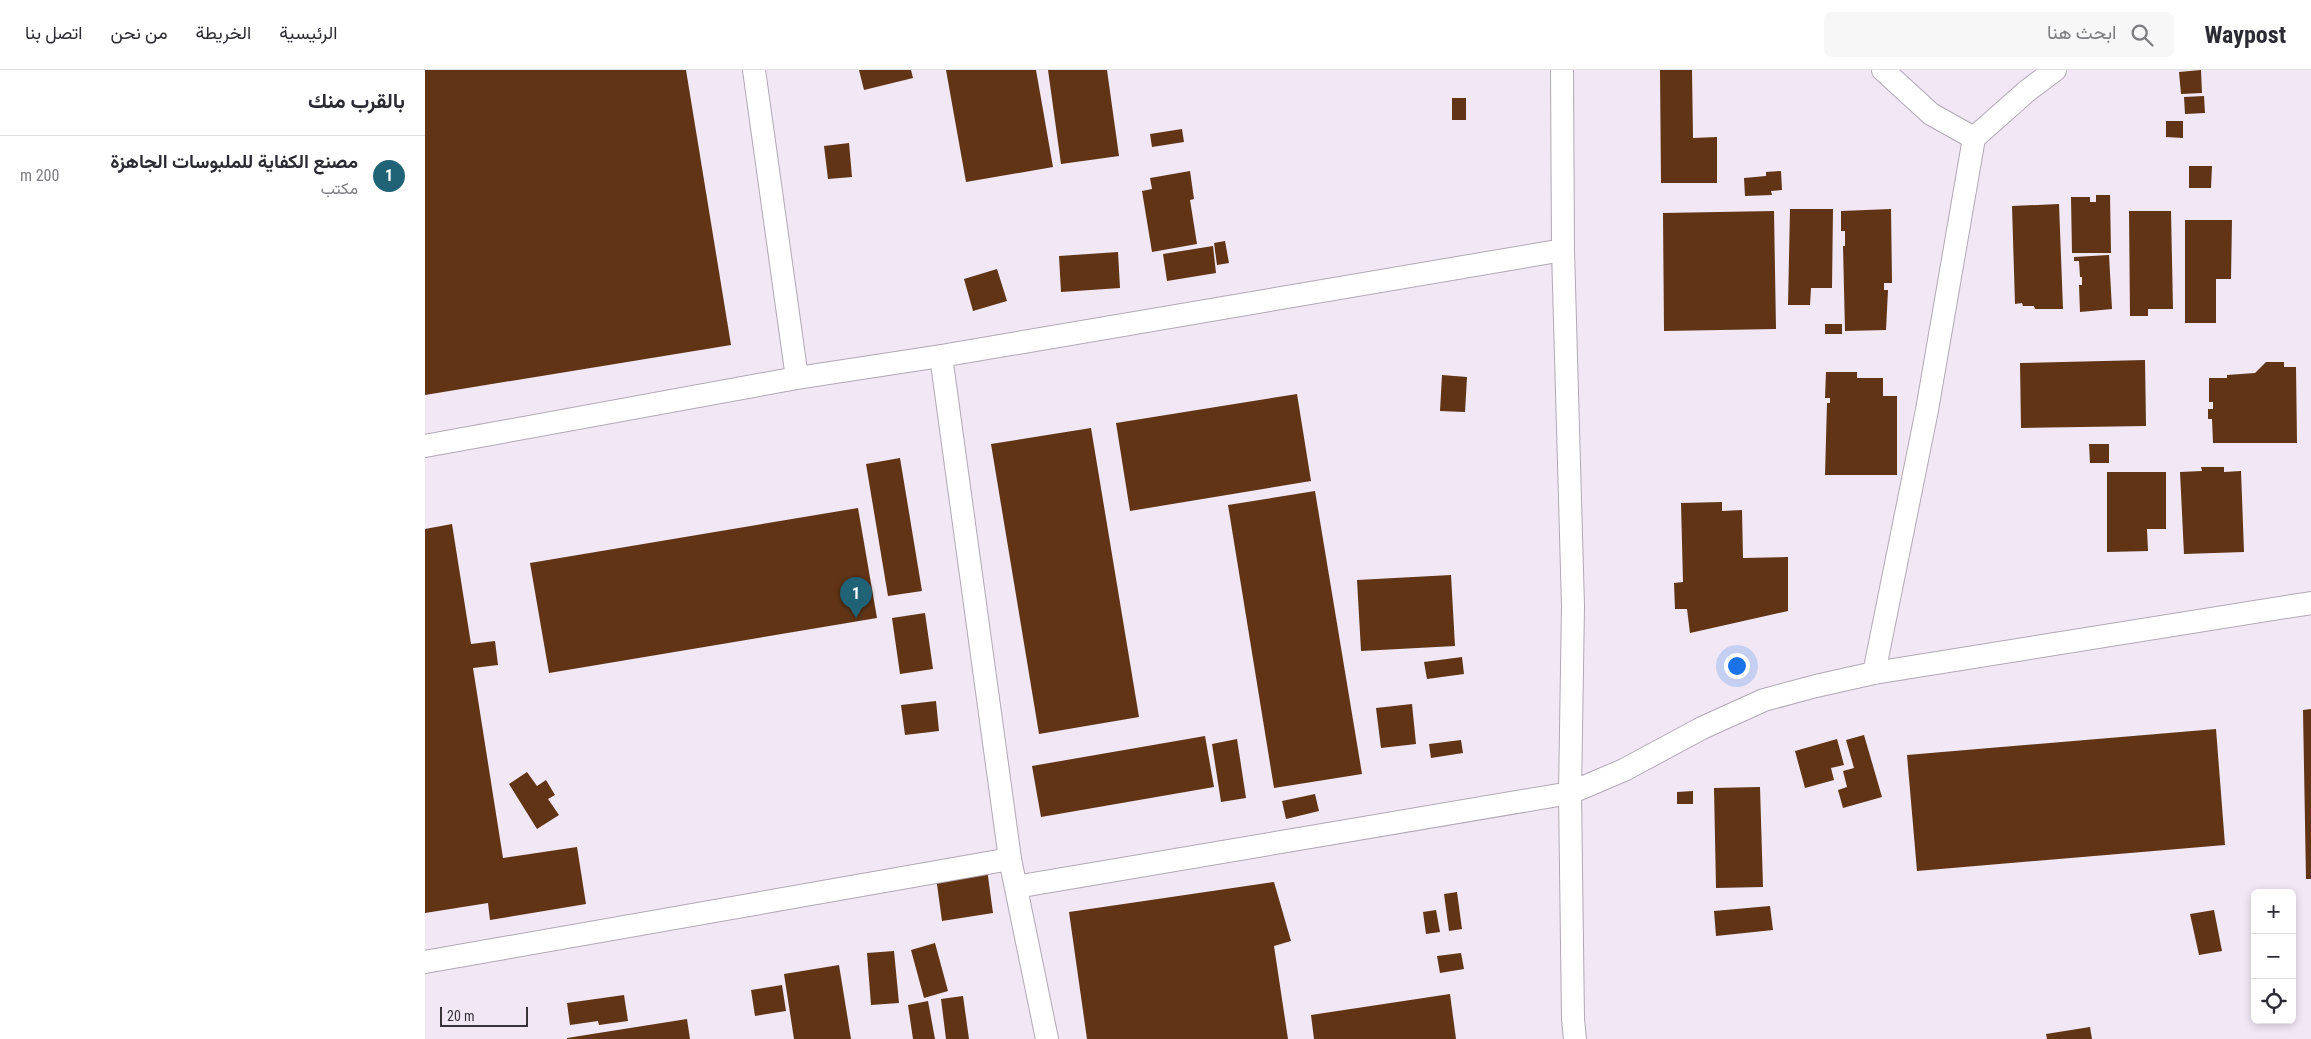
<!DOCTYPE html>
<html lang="ar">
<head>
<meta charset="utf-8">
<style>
	:root { --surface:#fff; --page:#f7f7f7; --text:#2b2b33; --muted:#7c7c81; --line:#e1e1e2; --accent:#206276 }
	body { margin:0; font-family:"Roboto Condensed",Vazirmatn,sans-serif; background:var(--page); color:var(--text); direction:rtl }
	.controls { position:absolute; right:15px; bottom:15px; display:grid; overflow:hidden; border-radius:8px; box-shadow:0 2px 8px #0003 }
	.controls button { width:45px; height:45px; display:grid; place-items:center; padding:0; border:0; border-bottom:1px solid var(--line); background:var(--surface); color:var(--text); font:25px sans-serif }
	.scale { position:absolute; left:15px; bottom:12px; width:88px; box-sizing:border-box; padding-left:5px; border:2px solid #373339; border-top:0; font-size:14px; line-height:18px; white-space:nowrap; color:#373339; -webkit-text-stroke:4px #f1e7f5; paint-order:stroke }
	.you { position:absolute; left:1311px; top:595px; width:18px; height:18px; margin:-12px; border:4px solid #fff; border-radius:50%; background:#1a73e8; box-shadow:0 0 0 8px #1a73e833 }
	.badge { display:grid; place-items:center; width:32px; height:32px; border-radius:50%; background:var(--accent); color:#fff; font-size:16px; font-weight:700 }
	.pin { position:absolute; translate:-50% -41px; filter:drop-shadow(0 1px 2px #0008) }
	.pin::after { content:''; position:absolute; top:26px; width:18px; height:15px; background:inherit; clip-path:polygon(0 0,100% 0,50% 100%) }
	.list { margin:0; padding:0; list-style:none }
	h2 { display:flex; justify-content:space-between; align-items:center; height:65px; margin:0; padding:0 20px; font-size:21px }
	h2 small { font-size:16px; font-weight:400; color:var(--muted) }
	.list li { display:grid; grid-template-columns:32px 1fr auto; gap:15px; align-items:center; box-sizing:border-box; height:80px; padding:0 20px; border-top:1px solid var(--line) }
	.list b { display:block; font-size:19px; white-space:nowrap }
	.list p { margin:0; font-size:16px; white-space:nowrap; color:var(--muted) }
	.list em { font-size:16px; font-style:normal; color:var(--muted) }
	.icon { flex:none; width:28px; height:28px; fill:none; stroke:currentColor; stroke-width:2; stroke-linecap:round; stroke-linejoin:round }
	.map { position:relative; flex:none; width:1886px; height:969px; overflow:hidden; direction:ltr }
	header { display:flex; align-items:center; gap:30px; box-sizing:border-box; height:70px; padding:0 25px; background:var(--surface); border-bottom:1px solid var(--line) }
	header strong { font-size:24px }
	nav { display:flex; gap:28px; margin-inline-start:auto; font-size:18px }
	.search { width:350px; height:45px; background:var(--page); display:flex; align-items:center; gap:12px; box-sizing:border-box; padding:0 18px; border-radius:8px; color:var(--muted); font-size:19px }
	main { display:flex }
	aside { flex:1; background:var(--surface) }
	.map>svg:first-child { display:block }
</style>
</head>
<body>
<header>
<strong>Waypost</strong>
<div class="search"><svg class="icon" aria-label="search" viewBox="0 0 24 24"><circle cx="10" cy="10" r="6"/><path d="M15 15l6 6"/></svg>ابحث هنا</div>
<nav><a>الرئيسية</a><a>الخريطة</a><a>من نحن</a><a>اتصل بنا</a></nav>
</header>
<main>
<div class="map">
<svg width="1886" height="969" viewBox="0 0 1886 969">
	<rect width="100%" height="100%" fill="#f1e7f5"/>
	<path fill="#603414" d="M0,0H261L306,275L0,325Z
		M434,0H486L488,8L439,20Z
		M521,0H611L628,97L541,112Z
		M623,0H682L694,86L636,94Z
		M1235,0H1267L1268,68L1292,67V113H1236Z
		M1776,0L1777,23L1756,24L1754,2Z
		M1779,26L1780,43L1760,44L1759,27Z
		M1027,28H1041V50H1027Z
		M1741,51H1758V68L1741,67Z
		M757,59L759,72L727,77L725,64Z
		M424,73L427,107L403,109L399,76Z
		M1764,96H1787L1786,118H1764Z
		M765,101L769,129L765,130L772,174L727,182L717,121L727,119L725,108Z
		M1356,101L1357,120L1346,121L1347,125L1320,126L1319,108L1341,106V102Z
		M1671,125H1685L1686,183H1647L1646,127H1665V132H1671Z
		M1634,134L1638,239H1610L1609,236H1598L1597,233L1590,234L1587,136Z
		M1365,139H1408L1407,218H1386L1385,235H1363Z
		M1466,139L1467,213H1459V220H1463L1461,260L1420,261L1418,176H1420V161H1416V141Z
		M1349,141L1351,259L1239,261L1238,143Z
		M1704,141H1746L1748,239H1723V246H1705Z
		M1760,150H1807L1806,209H1791V253H1760Z
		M800,171L804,193L792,195L789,173Z
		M788,176L791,203L742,211L738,184Z
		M693,182L695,218L636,222L634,186Z
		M1684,185L1687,239L1655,242L1654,215H1657V207H1655L1654,191H1649V187Z
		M572,199L582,231L548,241L539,209Z
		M1400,254H1417V264H1400Z
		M1720,290L1721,356L1596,358L1595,293Z
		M1841,292H1859V297H1871L1872,373H1788L1787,349H1783V339H1788V332H1784V308H1802V305L1830,303Z
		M1401,302H1432V308H1458V326H1472V405H1400L1402,333H1405V328H1400Z
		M1017,305L1042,307L1040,342L1015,341Z
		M872,324L886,411L705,441L691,353Z
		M666,358L714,647L614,664L566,374Z
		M1664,374H1684V393H1665Z
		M475,388L497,521L463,526L441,394Z
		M1776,397H1799V402L1816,401L1819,482L1759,484L1755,402L1777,401Z
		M1682,402H1741V459H1722L1723,481L1682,482Z
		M890,421L937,704L849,718L803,435Z
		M1297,432V441L1317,440L1318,488L1363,487V541L1265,563L1262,539H1250L1249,513L1258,512L1256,433Z
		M433,438L452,548L124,603L105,493Z
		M27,454L46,574L70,571L73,595L48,598L78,788L152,777L161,834L65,850L63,833L0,843V459Z
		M1026,505L1030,576L936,581L932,510Z
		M500,543L508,599L475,604L467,548Z
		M1037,587L1039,604L1002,609L999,592Z
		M511,631L514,661L480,665L476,635Z
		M987,634L991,674L956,678L951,638Z
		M1886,639V809H1881L1878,640Z
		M1791,659L1800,775L1492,801L1482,685Z
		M1439,665L1457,727L1418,738L1413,720L1422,717L1418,701L1429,698L1421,670Z
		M780,666L789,717L616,747L607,696Z
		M812,669L821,728L796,732L787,674Z
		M1412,669L1419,695L1406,698L1409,710L1380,718L1370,681Z
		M1036,670L1038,683L1006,688L1004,674Z
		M102,702L112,716L121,710L130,725L123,729L134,745L112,759L84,714Z
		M1335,717L1338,817L1291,818L1289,718Z
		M1268,721V734H1252V722Z
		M890,724L894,741L861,749L857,731Z
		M562,799L568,843L517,851L511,807Z
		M849,812L866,871L849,876L863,969H662L644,842Z
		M1032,822L1037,859L1024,861L1019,824Z
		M1345,836L1348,860L1291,866L1289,841Z
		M1011,840L1015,862L1001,864L998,842Z
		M1789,840L1797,881L1774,885L1765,844Z
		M510,873L523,921L499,928L486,880Z
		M469,881L474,933L446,935L442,883Z
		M1036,883L1039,899L1015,903L1012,886Z
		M414,895L426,969H369L359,904Z
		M357,915L361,941L330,946L326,920Z
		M1025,924L1031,969H889L886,945Z
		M199,925L203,951L174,955L173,951L145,955L142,933Z
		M538,926L544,969H521L516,929Z
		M503,931L510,969H488L483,935Z
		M262,949L265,969H142V968Z
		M1665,957L1667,969H1622L1621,964Z"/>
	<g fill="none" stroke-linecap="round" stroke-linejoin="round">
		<g stroke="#b1a8b6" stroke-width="24">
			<path id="minor" d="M329,0L372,308
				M1137,0L1138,180L1148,536L1145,723L1148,949L1150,969
				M1458,0L1506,44L1549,68
				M516,286L585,789L622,969
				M0,376L372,308L516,286L1138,180
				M1449,603L1502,340L1549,68L1602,21L1630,0
				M591,817L1145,723L1199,700L1277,658L1339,630L1391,616L1449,603L1886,533
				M0,892L585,789"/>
		</g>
		<use href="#minor" stroke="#fff" stroke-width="22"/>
	</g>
</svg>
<div class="controls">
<button>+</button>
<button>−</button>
<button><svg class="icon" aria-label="locate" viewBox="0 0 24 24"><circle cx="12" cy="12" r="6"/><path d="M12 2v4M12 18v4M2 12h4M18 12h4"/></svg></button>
</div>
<div class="scale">20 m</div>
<div class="you"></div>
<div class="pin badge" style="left:431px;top:548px">1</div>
</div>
<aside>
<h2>بالقرب منك<small></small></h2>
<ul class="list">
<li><span class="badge">1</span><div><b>مصنع الكفاية للملبوسات الجاهزة</b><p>مكتب</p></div><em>200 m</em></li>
</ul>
</aside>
</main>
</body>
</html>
